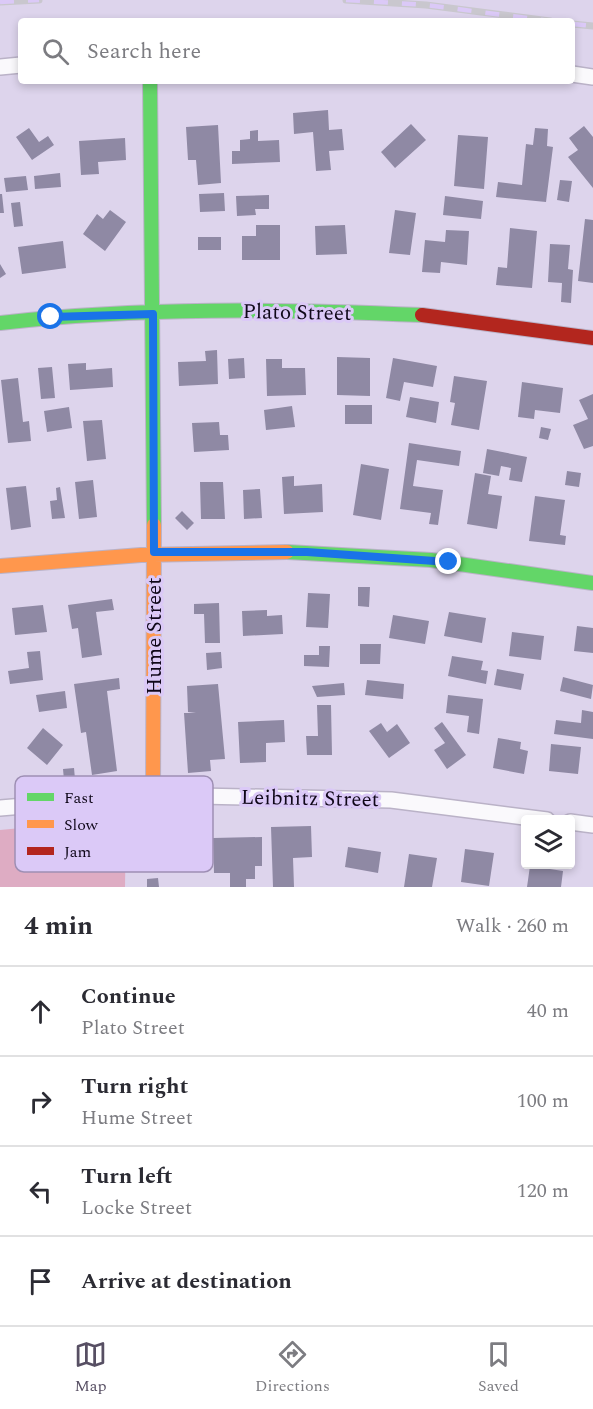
<!DOCTYPE html>
<html lang="en">
<head>
<meta charset="utf-8">
<style>
	:root { --surface:#fff; --page:#f7f7f7; --text:#2b2b33; --muted:#7c7c81; --line:#e1e1e2; --accent:#574f63 }
	body { margin:0; font-family:Spectral,serif; background:var(--page); color:var(--text) }
	.controls { position:absolute; right:18px; bottom:18px; display:grid; overflow:hidden; border-radius:6px; box-shadow:0 3px 9px #0003 }
	.controls button { width:54px; height:54px; display:grid; place-items:center; padding:0; border:0; border-bottom:2px solid var(--line); background:var(--surface); color:var(--text); font:30px sans-serif }
	.stop { position:absolute; width:18px; height:18px; margin:-14px; border:4px solid #1a73e8; border-radius:50%; background:#fff }
	.stop.end { background:#1a73e8; border-color:#fff; box-shadow:0 2px 6px #0008 }
	.list { margin:0; padding:0; list-style:none }
	h2 { display:flex; justify-content:space-between; align-items:center; height:78px; margin:0; padding:0 24px; font-size:26px }
	h2 small { font-size:20px; font-weight:400; color:var(--muted) }
	.list li { display:grid; grid-template-columns:39px 1fr auto; gap:18px; align-items:center; box-sizing:border-box; height:90px; padding:0 24px; border-top:2px solid var(--line) }
	.list b { display:block; font-size:22px; white-space:nowrap }
	.list p { margin:0; font-size:20px; white-space:nowrap; color:var(--muted) }
	.list em { font-size:20px; font-style:normal; color:var(--muted) }
	.icon { flex:none; width:33px; height:33px; fill:none; stroke:currentColor; stroke-width:2; stroke-linecap:round; stroke-linejoin:round }
	.map { position:relative; flex:none; width:593px; height:887px; overflow:hidden }
	.search { position:absolute; background:var(--surface); box-shadow:0 3px 9px #0003; left:18px; right:18px; top:18px; height:66px; display:flex; align-items:center; gap:15px; box-sizing:border-box; padding:0 21px; border-radius:6px; color:var(--muted); font-size:22px }
	.sheet { height:438px; background:var(--surface) }
	nav { display:flex; justify-content:space-around; align-items:center; box-sizing:border-box; height:84px; border-top:2px solid var(--line); background:var(--surface); font-size:16px; color:var(--muted) }
	nav a { display:grid; justify-items:center; gap:3px }
	nav .on { color:var(--accent) }
	.map>svg:first-child { display:block }
</style>
</head>
<body>
<div class="map">
<svg width="593" height="887" viewBox="0 0 593 887">
	<rect width="100%" height="100%" fill="#ddd4ec"/>
	<path fill="#deacc3" d="M126,818L125,887H0V830Z"/>
	<path fill="#8f89a4" d="M328,110L329,130L342,129L344,150L329,151L331,170L316,171L313,132L294,134L293,113Z
		M411,124L426,140L395,168L381,152Z
		M218,125L221,183L198,185L196,160H188L186,127Z
		M584,126L593,137V188L568,157L578,150L569,138Z
		M29,128L39,142L48,136L54,145L32,160L16,137Z
		M535,128L548,129L547,146L553,147L546,202L496,197L498,182L522,185L526,144L533,145Z
		M258,130V141L279,140L280,162L232,164V151H240V140L250,139V131Z
		M458,135L488,137L484,189L454,186Z
		M125,138L126,160L98,162L99,174L81,175L79,141Z
		M60,173L61,187L35,189L34,176Z
		M26,176L28,190L6,192L4,178Z
		M560,180L572,181L569,202L557,200Z
		M224,193L225,211L200,212L199,194Z
		M0,194H2L4,213H0Z
		M269,195V209H255L256,215L237,216L236,196Z
		M445,196L483,201L481,219L443,215Z
		M20,202L23,226L14,227L11,203Z
		M110,210L126,222L105,251L83,234L97,214L103,219Z
		M395,210L416,213L410,255L389,253Z
		M585,219L593,220V283L578,281Z
		M256,225H280V260H242V236H256Z
		M345,225L347,254L316,255L315,226Z
		M510,228L537,231L532,288L496,285L498,267L507,268Z
		M446,230L469,231L467,265L441,262L440,273L422,272L425,240L445,242Z
		M198,237H221V250H198Z
		M63,241L66,268L22,274L18,247Z
		M550,244L570,245L568,269L573,270L571,303L561,302L562,283L548,282Z
		M0,264L6,274L0,278Z
		M217,350L218,384L179,386L178,362L206,361L205,351Z
		M337,357L370,358V396L337,395Z
		M244,358L245,378L229,379L228,359Z
		M393,358L437,366L433,387L404,382L400,401L386,398Z
		M266,359H282V368H305L306,395L267,396Z
		M86,363V370L112,368L113,387L70,390L68,364Z
		M52,367L55,398L41,399L38,368Z
		M454,376L487,381L479,430L451,425L455,403L450,402Z
		M18,378L23,422L29,421L31,441L8,443L1,380Z
		M522,382L563,388L560,413L535,410L534,419L518,417Z
		M593,394V446L584,449L573,425L588,419L579,400Z
		M410,397L439,402L436,423L406,417Z
		M345,405H372V424H345Z
		M292,406L295,427L266,430L264,410Z
		M69,407L72,428L47,432L44,411Z
		M102,420L106,459L87,461L83,421Z
		M219,422L220,435H228L229,450L194,452L192,423Z
		M541,427L551,429L548,440L539,438Z
		M409,443L461,451L459,466L417,460L413,486L443,490L438,525L429,524L431,513L400,509Z
		M487,449L527,457L522,482L509,480L511,468L501,466L499,476L483,473Z
		M361,464L389,469L381,520L353,515Z
		M567,471L581,473L579,487L565,485Z
		M475,473L491,476L488,494L502,496L497,529L467,524Z
		M294,476V486L322,484L323,512L284,514L282,477Z
		M93,480L97,517L79,519L75,482Z
		M200,482H223L225,519H201Z
		M26,486L31,527L11,530L6,488Z
		M60,487L65,518L52,519L50,501L57,500L56,488Z
		M260,489L262,518L244,519L243,490Z
		M535,496L565,500L560,535L566,536L565,545L529,541Z
		M182,511L194,523L187,530L175,518Z
		M358,587H370L369,607L358,606Z
		M308,593L330,594L328,628L306,627Z
		M112,599L114,610L96,612L102,655L82,658L78,628L72,629L68,605Z
		M219,603L220,643H205L204,614H194V604Z
		M43,605L47,632L15,635L12,608Z
		M267,610V616L282,615L283,634L243,636L242,611Z
		M449,612L486,618L482,643L444,636Z
		M393,615L429,621L425,644L389,638Z
		M577,626L593,628V653L574,651Z
		M512,632L544,636L541,660L509,656Z
		M360,644H381L380,664H360Z
		M319,646H330L329,667L304,666V655H319Z
		M40,651L43,680L10,684L8,671L29,668L27,652Z
		M221,652L222,668L207,670L206,653Z
		M452,656L483,661L481,670L488,671L486,684L448,676Z
		M497,669L524,674L521,690L494,685Z
		M563,677L593,685L591,699L560,691Z
		M119,678L120,689L107,691L117,771L92,775L86,732L81,733L74,684Z
		M367,680L404,684L403,699L365,695Z
		M344,683L345,695L317,697L312,686Z
		M218,684L225,759L210,760L211,771L188,773L184,713H196L188,712L187,686Z
		M65,691L67,708L39,712L36,695Z
		M448,695L483,699L479,734L467,732L469,716L446,713Z
		M317,705H331L332,755H307L306,736H318Z
		M582,710L593,712V739L554,734L556,720L581,723Z
		M284,720L285,742L266,743V762L240,763L238,722Z
		M442,722L466,755L447,769L434,750L445,743L434,728Z
		M381,723L387,732L397,724L410,743L389,758L369,731Z
		M43,728L63,745L47,765L27,748Z
		M498,738L521,742L520,749L528,751L524,774L493,768Z
		M551,744L581,747L578,774L549,771Z
		M74,768L75,779L64,780L63,769Z
		M311,826L312,857L293,858L294,887H273L271,827Z
		M262,837V866H255V879H246V887H230V873H214L213,838Z
		M348,847L381,852L378,873L345,867Z
		M465,849L494,853L489,886L461,882Z
		M409,854L437,858L432,887H404Z
		M530,866L563,871L561,887H527Z
		M158,878L159,887H147V879Z"/>
	<g fill="none" stroke-linecap="round" stroke-linejoin="round">
		<g stroke="#bab2c7" stroke-width="18">
			<path id="street" d="M0,67L21,65
				M572,74L593,77
				M0,808L153,795L391,800L547,820
				M570,822L593,825"/>
		</g>
		<g stroke="#bab2c7" stroke-width="16">
			<path id="fast" d="M150,81L154,525
				M0,323C140,307 282,309 422,315
				M287,552L431,560L593,583"/>
		</g>
		<g stroke="#bab2c7" stroke-width="16">
			<path id="slow" d="M0,566L141,555L287,552
				M153,795L154,525"/>
		</g>
		<g stroke="#bab2c7" stroke-width="16">
			<path id="jam" d="M422,315L593,338"/>
		</g>
		<use href="#street" stroke="#faf9fc" stroke-width="15"/>
		<use href="#fast" stroke="#63d668" stroke-width="14"/>
		<use href="#slow" stroke="#ff974d" stroke-width="14"/>
		<use href="#jam" stroke="#b3261e" stroke-width="14"/>
		<g stroke="#c9c7ce" stroke-width="7">
			<path id="rail" d="M346,0L426,5L550,21
				M0,2L39,0
				M572,24L593,26"/>
		</g>
		<use href="#rail" stroke="#dbc9f7" stroke-width="4.5" stroke-dasharray="14" stroke-linecap="butt"/>
	</g>
	<g fill="none" stroke-linecap="round" stroke-linejoin="round">
		<path stroke="#1a73e8" stroke-width="8" d="M51,317L153,314L154,552H307L449,562"/>
	</g>
	<g text-anchor="middle" stroke-width="6" stroke-linejoin="round" paint-order="stroke">
		<g font-size="21" fill="#0f0719" stroke="#dbc9f7">
			<text transform="translate(297 312) rotate(1)" y="7">Plato Street</text>
			<text transform="translate(154 636) rotate(-90)" y="7">Hume Street</text>
			<text transform="translate(310 798) rotate(1)" y="7">Leibnitz Street</text>
		</g>
	</g>
	<rect x="15" y="776" width="198" height="96" rx="9" fill="#dbc9f7" stroke="#9e8fb4" stroke-width="1.5"/>
	<rect x="27" y="793" width="27" height="8" fill="#63d668"/>
	<rect x="27" y="820" width="27" height="8" fill="#ff974d"/>
	<rect x="27" y="847" width="27" height="8" fill="#b3261e"/>
	<g font-size="16" fill="#0f0719">
		<text x="64" y="803">Fast</text>
		<text x="64" y="830">Slow</text>
		<text x="64" y="857">Jam</text>
	</g>
</svg>
<div class="controls">
<button><svg class="icon" aria-label="layers" viewBox="0 0 24 24"><path d="M12 4l9 5-9 5-9-5zM3 14l9 5 9-5"/></svg></button>
</div>
<div class="stop" style="left:51px;top:317px"></div>
<div class="stop end" style="left:449px;top:562px"></div>
<div class="search"><svg class="icon" aria-label="search" viewBox="0 0 24 24"><circle cx="10" cy="10" r="6"/><path d="M15 15l6 6"/></svg>Search here</div>
</div>
<section class="sheet">
<h2>4 min<small>Walk · 260 m</small></h2>
<ul class="list">
<li><svg class="icon" aria-label="ahead" viewBox="0 0 24 24"><path d="M12 20V5M6 11l6-6 6 6"/></svg><div><b>Continue</b><p>Plato Street</p></div><em>40 m</em></li>
<li><svg class="icon" aria-label="right" viewBox="0 0 24 24"><path d="M7 20v-9h11M14 6l5 5-5 5"/></svg><div><b>Turn right</b><p>Hume Street</p></div><em>100 m</em></li>
<li><svg class="icon" aria-label="left" viewBox="0 0 24 24"><path d="M17 20v-9H6M10 6l-5 5 5 5"/></svg><div><b>Turn left</b><p>Locke Street</p></div><em>120 m</em></li>
<li><svg class="icon" aria-label="arrive" viewBox="0 0 24 24"><path d="M6 21V4h12l-3 4 3 4H6"/></svg><div><b>Arrive at destination</b></div></li>
</ul>
</section>
<nav>
<a class="on"><svg class="icon" aria-label="map" viewBox="0 0 24 24"><path d="M3 6l6-2 6 2 6-2v14l-6 2-6-2-6 2zM9 4v14M15 6v14"/></svg>Map</a>
<a><svg class="icon" aria-label="directions" viewBox="0 0 24 24"><path d="M12 3l9 9-9 9-9-9zM9 14v-3h6M13 9l2 2-2 2"/></svg>Directions</a>
<a><svg class="icon" aria-label="saved" viewBox="0 0 24 24"><path d="M7 4h10v16l-5-4-5 4z"/></svg>Saved</a>
</nav>
</body>
</html>
